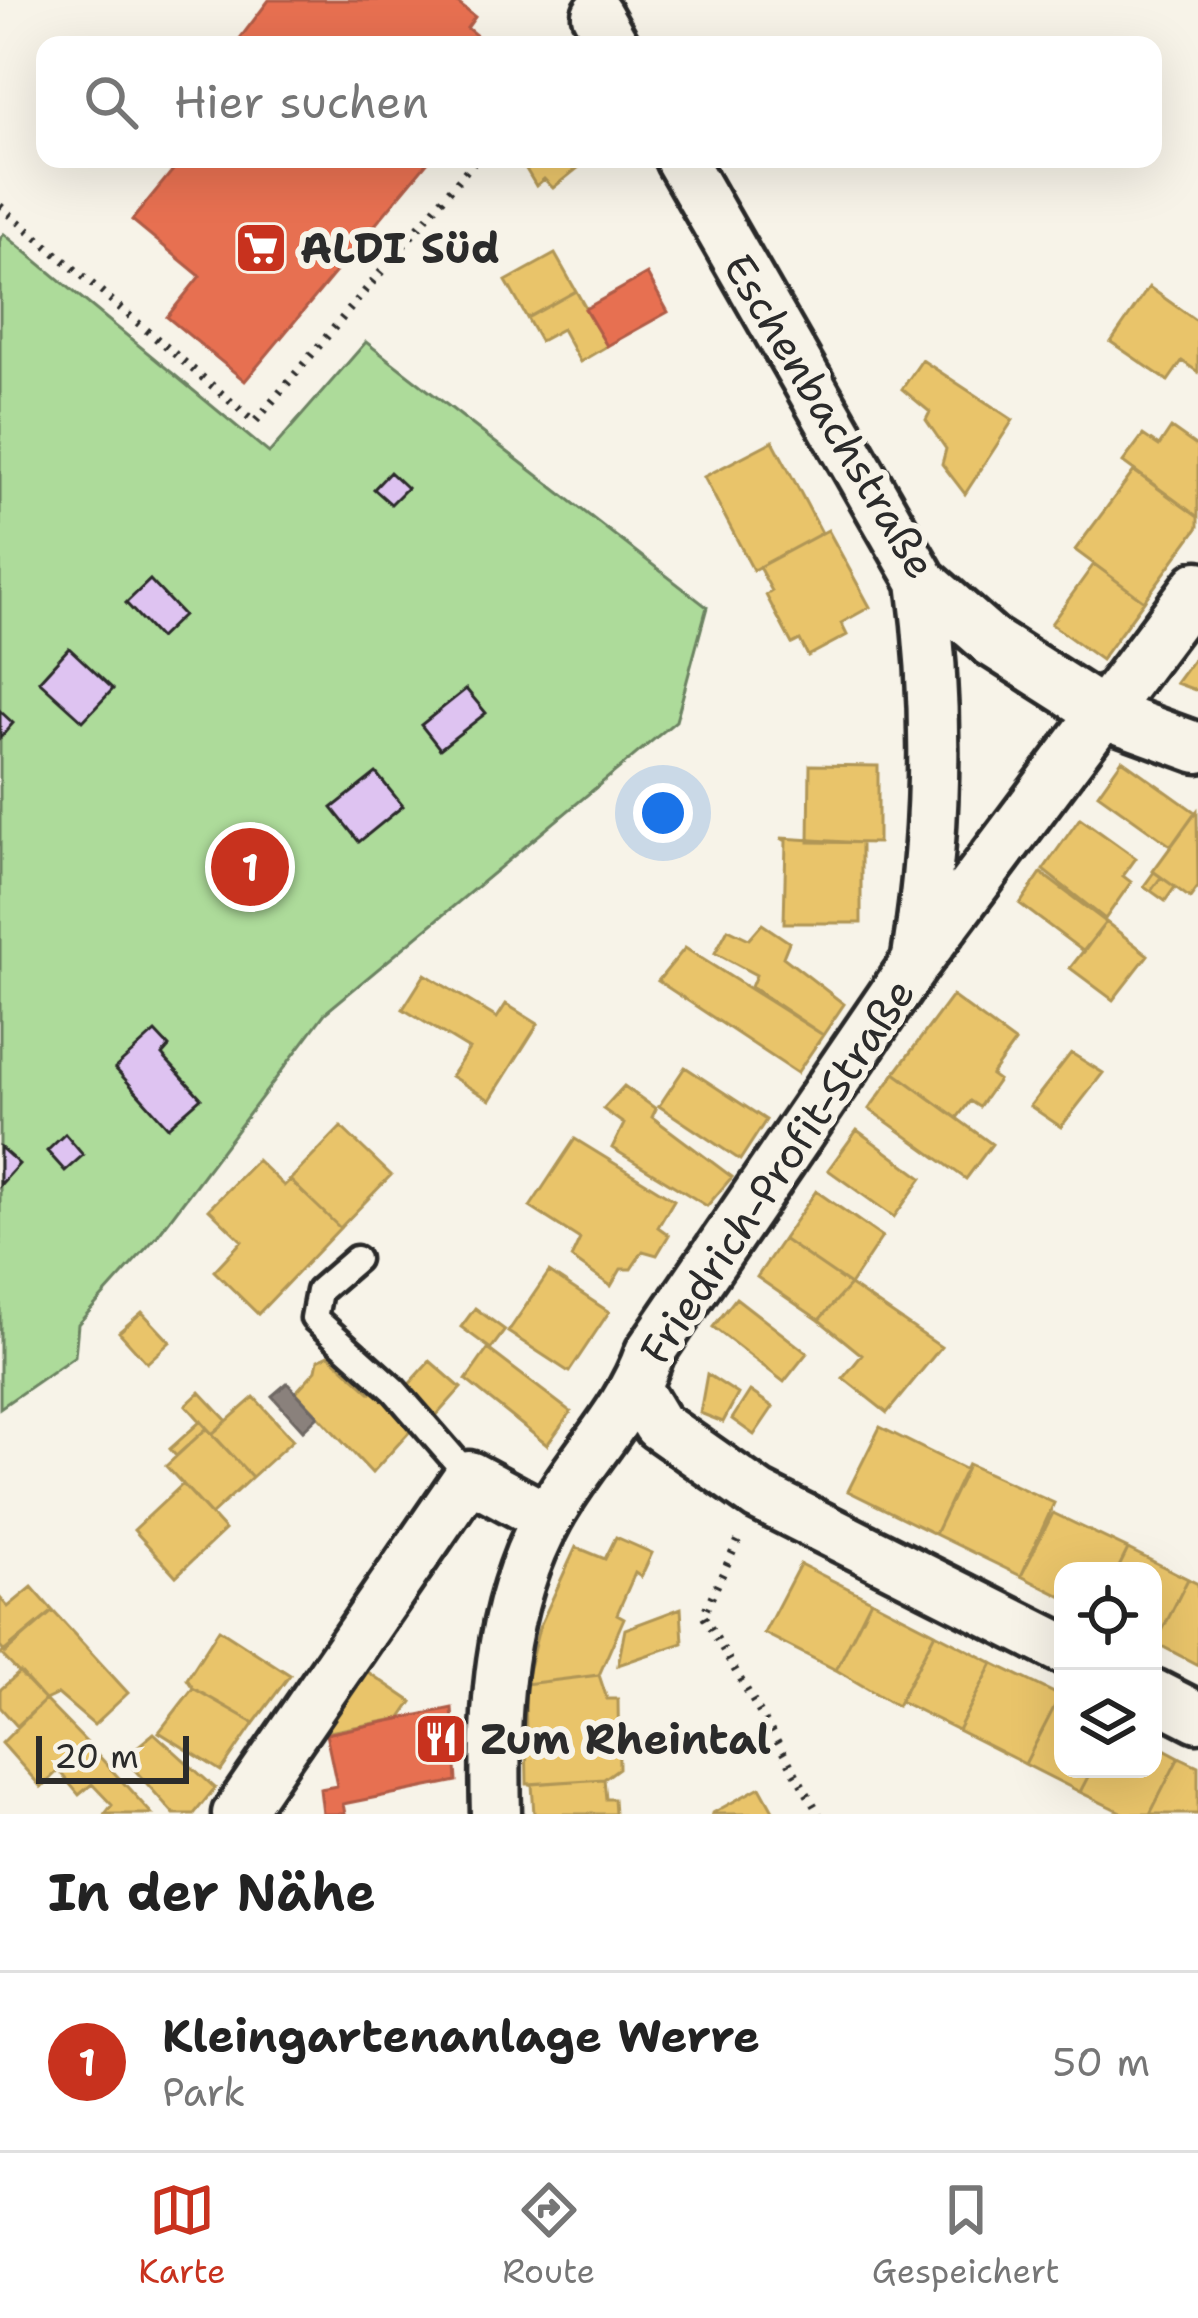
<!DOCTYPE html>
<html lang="de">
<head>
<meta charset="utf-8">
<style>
	:root { --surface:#fff; --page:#f2f2f2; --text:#222; --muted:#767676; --line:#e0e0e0; --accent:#c8321e }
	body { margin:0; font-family:"Shantell Sans",sans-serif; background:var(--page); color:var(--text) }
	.controls { position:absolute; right:36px; bottom:36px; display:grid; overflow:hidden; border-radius:24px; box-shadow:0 12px 48px #0002 }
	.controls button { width:108px; height:108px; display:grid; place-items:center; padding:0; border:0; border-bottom:3px solid var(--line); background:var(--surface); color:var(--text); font:60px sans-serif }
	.scale { position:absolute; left:36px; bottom:30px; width:153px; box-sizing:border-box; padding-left:12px; border:6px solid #2b2b2b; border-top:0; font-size:33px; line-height:42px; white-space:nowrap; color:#2b2b2b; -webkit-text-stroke:9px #f7f3e8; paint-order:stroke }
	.you { position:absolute; left:663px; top:813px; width:42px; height:42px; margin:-30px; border:9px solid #fff; border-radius:50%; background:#1a73e8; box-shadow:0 0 0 18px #1a73e833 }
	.badge { display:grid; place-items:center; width:78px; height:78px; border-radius:50%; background:var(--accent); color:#fff; font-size:39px; font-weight:700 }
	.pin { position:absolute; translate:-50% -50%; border:6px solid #fff; box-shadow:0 3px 12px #0006 }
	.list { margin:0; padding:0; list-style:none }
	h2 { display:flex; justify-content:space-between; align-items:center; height:156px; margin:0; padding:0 48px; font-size:51px }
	h2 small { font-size:39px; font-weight:400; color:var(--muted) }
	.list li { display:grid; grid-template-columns:78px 1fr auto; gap:36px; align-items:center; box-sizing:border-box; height:180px; padding:0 48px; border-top:3px solid var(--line) }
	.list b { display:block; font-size:45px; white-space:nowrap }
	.list p { margin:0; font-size:39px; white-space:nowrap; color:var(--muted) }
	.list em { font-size:39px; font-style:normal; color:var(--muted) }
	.icon { flex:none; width:66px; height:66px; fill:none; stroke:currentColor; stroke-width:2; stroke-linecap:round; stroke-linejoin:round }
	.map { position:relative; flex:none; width:1198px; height:1814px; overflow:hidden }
	.search { position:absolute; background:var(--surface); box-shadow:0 12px 48px #0002; left:36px; right:36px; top:36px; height:132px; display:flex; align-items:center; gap:30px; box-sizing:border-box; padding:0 42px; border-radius:24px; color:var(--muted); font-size:45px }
	.sheet { height:336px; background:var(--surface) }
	nav { display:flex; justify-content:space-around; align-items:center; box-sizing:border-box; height:168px; border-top:3px solid var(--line); background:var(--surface); font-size:33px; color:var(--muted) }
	nav a { display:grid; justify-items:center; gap:6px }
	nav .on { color:var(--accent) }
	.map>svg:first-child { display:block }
</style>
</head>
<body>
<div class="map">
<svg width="1198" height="1814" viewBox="0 0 1198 1814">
	<rect width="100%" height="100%" fill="#f7f3e8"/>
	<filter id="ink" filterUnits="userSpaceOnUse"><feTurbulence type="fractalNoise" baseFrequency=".00833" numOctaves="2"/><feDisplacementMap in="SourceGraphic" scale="24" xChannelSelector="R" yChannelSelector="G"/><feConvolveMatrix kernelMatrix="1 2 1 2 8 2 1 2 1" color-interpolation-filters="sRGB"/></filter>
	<g filter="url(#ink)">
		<path fill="#addb9a" stroke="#6c8362" stroke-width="3" d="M4,234L269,453L366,342L707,607L676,721L325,1013L158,1235L78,1324L75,1356L0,1408V239Z"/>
		<path fill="#e9c46a" stroke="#b09657" stroke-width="3" d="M520,159H589L553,188L544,179L536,186Z
			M555,254L576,291L527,318L506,281Z
			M1149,287L1198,322V372L1182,361L1168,381L1111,342Z
			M576,291L607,346L580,362L562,329L540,341L527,318Z
			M922,360L1013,420L965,494L942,464L946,449L926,420L930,412L902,389Z
			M1171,428L1198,447V517L1123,462L1143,435L1159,446Z
			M773,441L822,533L753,570L704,477Z
			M1134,471L1198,517V527L1144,601L1075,550Z
			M828,530L870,607L841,623L847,635L808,656L800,640L792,644L766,595L772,591L759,567Z
			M1094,564L1144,601L1101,660L1051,624Z
			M1198,653V691L1176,683Z
			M1122,760L1195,812L1171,846L1098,794Z
			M810,765L878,766V843L809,842Z
			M1197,811L1198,887L1190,898L1153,871Z
			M1080,818L1136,858L1123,876L1131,882L1105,919L1043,870Z
			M781,838L861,843V923H784L786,841Z
			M1154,872L1161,877L1151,891L1144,886Z
			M1041,873L1106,922L1084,952L1020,904Z
			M1161,877L1175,887L1165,901L1151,891Z
			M1106,922L1148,955L1113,1000L1070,968Z
			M762,924L789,942L783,957L844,1004L823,1035L751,987L756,975L715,953L728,929L749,939Z
			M685,948L823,1035L797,1073L658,981Z
			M425,974L497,1018L506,1004L538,1024L490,1100L451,1076L469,1049L403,1009Z
			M952,996L1015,1042L991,1075L998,1080L979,1107L970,1101L957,1118L895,1073Z
			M1071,1053L1103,1073L1061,1127L1030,1106Z
			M685,1067L766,1120L740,1160L659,1106Z
			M895,1073L992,1144L966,1179L869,1109Z
			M624,1086L656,1109L652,1117L732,1177L707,1206L612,1148L624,1124L603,1109Z
			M341,1127L391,1175L340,1228L290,1180Z
			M857,1130L922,1178L894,1217L828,1170Z
			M575,1139L674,1200L658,1227L669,1235L657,1255L643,1251L631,1269H621L611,1286L571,1258L580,1239L530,1207Z
			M257,1160L284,1186L290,1180L340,1228L258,1314L214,1271L242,1241L209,1209Z
			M816,1191L882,1237L850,1285L783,1239Z
			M783,1239L850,1285L819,1320L757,1277Z
			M549,1272L609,1312L569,1372L508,1332Z
			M850,1285L941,1347L887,1413L843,1378L862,1355L819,1320Z
			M736,1298L807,1353L784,1382L713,1327Z
			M475,1308L505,1330L491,1349L461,1327Z
			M142,1312L170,1342L147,1363L119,1332Z
			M488,1349L571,1412L547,1445L466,1380Z
			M329,1355L370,1392L388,1395L394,1413L412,1429L372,1473L296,1392L316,1370L318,1360Z
			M430,1361L461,1388L434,1418L404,1390Z
			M707,1374L738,1394L723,1422L700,1413Z
			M750,1391L773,1407L754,1435L732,1419Z
			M200,1392L227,1421L212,1434L186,1405Z
			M254,1397L293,1440L252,1477L212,1434Z
			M201,1421L207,1428L176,1456L170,1449Z
			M880,1427L966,1470L935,1534L848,1491Z
			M207,1428L252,1477L211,1515L166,1466Z
			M968,1464L1054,1503L1021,1576L935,1534Z
			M183,1484L225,1530L176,1576L134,1530Z
			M1053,1513L1128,1549L1117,1571H1063V1597L1021,1576Z
			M616,1537L652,1553L641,1577L635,1573L617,1614L624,1618L599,1675L525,1684L539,1628L576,1547L605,1559Z
			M1128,1549L1188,1579L1156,1643L1153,1571H1117Z
			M800,1564L871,1600L836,1670L764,1633Z
			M1188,1579L1198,1584V1665L1156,1643Z
			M32,1587L53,1611L5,1653L0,1647V1598L8,1607Z
			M871,1600L935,1633L897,1706L836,1670Z
			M681,1608L683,1643L618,1665L625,1629Z
			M53,1611L128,1693L94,1725L58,1694L45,1700L1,1654Z
			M219,1629L290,1675L254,1723L193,1688L187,1679Z
			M935,1633L993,1663L958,1730L900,1701Z
			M993,1663L1060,1696L1025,1764L958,1730Z
			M365,1670L412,1702L401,1718L324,1733Z
			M20,1672L45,1700L17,1726L0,1707V1690Z
			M599,1675L607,1699H618L619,1768L604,1779L527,1784L525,1684Z
			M193,1688L254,1723L221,1771L159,1732Z
			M1060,1696L1063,1769H1092L1080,1792L1025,1764Z
			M45,1700L87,1743L41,1787L2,1743Z
			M154,1733L215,1788L194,1814H174L124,1758Z
			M87,1743L152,1814H105L112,1805L92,1784L79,1795L58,1770Z
			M1153,1743L1179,1757L1150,1814H1125L1080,1792L1092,1769H1153Z
			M1179,1757L1198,1766V1814H1150Z
			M604,1779L606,1799H614L615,1814H534L532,1784Z
			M760,1787L775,1814H711Z"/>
		<path fill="#e76f51" stroke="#af5b46" stroke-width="3" d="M269,0H454L475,17L467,28L488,45H235Z
			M182,159H430L245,381L167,317L200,276L132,220Z
			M647,274L668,312L607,346L585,309Z
			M452,1708L457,1781L343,1804L345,1814H323L320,1789L337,1786L326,1734Z"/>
		<path fill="#8a817c" stroke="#6e6764" stroke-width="3" d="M287,1383L318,1416L303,1430L272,1396Z"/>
		<path fill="#dec3f1" stroke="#2b2b2b" stroke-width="3" d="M390,472L407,488L391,504L374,489Z
			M150,580L183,615L159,638L126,603Z
			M69,648L113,689L83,721L39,681Z
			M466,689L486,713L440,749L421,725Z
			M0,711L13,723L0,738Z
			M376,773L403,806L359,842L332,808Z
			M155,1032L169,1047L162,1055L201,1098L168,1127L115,1068Z
			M65,1134L83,1155L65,1171L47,1151Z
			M0,1147L19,1164L0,1185Z"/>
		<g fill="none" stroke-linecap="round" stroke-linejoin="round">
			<g stroke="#2b2b2b" stroke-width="33">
				<path id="lane" d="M356,1259L319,1291L314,1318L394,1390L469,1476"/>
			</g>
			<g stroke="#2b2b2b" stroke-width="57">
				<path id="street" d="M597,15L614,45
					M680,159L922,581L992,642L1105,714L1198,748
					M917,957C937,830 939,708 922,581
					M637,1390L658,1425L759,1496L1063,1649
					M1153,1694L1198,1717
					M237,1814L469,1476L547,1518
					M496,1814C493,1713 498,1607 548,1517C580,1459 628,1415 650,1352L916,962L1198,586"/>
			</g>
			<path stroke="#2b2b2b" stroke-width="8" stroke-dasharray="3 9" stroke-linecap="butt" d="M0,206L255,422L476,159
				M738,1541L703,1615L819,1814"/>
			<use href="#lane" stroke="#f7f3e8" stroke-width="24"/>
			<use href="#street" stroke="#f7f3e8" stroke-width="48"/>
		</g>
	</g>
	<defs>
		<g id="supermarket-square" transform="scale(2.7)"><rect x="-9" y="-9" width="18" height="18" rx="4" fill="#c8321e" stroke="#f7f3e8"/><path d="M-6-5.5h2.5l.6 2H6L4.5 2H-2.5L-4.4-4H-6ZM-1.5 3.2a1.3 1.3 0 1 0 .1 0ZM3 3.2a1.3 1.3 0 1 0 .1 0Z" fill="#fff"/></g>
		<g id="restaurant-square" transform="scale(2.7)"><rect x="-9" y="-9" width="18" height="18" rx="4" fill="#c8321e" stroke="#f7f3e8"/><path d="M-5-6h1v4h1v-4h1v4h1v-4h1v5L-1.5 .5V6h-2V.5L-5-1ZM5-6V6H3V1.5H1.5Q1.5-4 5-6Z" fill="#fff"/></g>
	</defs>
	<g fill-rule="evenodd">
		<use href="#supermarket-square" x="261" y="248"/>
		<use href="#restaurant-square" x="441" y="1739"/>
	</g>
	<g text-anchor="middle" stroke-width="12" stroke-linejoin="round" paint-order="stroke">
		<g font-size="42" font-weight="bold" fill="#2b2b2b" stroke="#f7f3e8" text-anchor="start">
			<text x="300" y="263">ALDI Süd</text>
			<text x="480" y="1754">Zum Rheintal</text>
		</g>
		<g font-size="42" fill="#2b2b2b" stroke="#f7f3e8">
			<text transform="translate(830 416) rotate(59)" y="15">Eschenbachstraße</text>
			<text transform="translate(777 1171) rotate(-56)" y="15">Friedrich-Profit-Straße</text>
		</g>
	</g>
</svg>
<div class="controls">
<button><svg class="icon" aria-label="locate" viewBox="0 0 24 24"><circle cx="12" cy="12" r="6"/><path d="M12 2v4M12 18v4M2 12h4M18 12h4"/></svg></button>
<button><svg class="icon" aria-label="layers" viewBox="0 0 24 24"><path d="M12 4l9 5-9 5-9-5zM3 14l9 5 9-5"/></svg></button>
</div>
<div class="scale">20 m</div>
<div class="you"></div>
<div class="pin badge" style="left:250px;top:867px">1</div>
<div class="search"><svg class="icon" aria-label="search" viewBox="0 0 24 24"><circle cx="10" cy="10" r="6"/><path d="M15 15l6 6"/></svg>Hier suchen</div>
</div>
<section class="sheet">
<h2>In der Nähe<small></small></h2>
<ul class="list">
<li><span class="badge">1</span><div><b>Kleingartenanlage Werre</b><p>Park</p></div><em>50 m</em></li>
</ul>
</section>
<nav>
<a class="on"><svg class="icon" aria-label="map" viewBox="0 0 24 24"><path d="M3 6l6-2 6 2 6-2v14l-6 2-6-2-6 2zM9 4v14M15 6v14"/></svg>Karte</a>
<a><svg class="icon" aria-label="directions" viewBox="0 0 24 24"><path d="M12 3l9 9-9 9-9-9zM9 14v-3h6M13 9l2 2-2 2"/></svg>Route</a>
<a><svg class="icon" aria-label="saved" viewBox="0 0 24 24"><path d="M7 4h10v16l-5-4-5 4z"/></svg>Gespeichert</a>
</nav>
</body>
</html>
